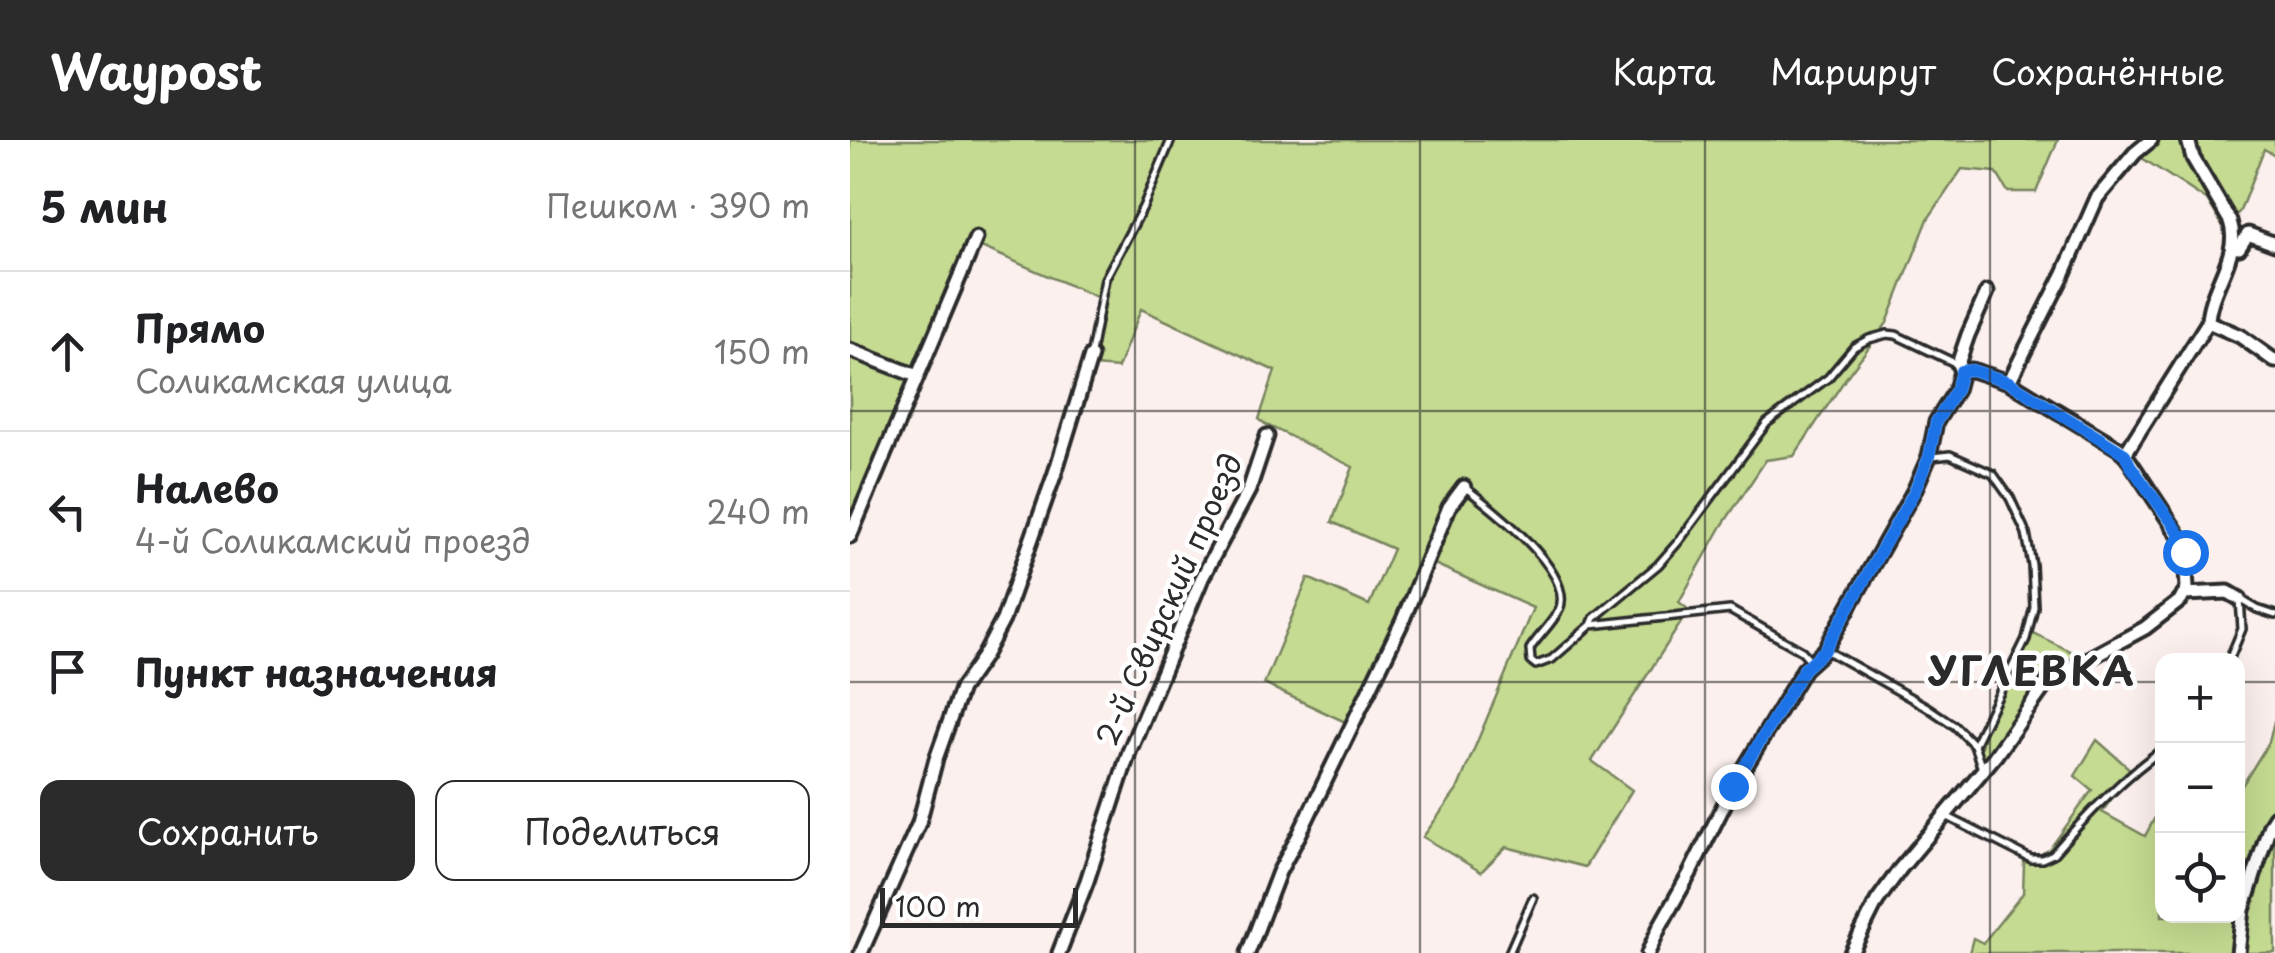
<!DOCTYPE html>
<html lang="ru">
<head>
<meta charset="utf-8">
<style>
	:root { --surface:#fff; --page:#f2f2f2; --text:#202124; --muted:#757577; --line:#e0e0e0; --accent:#2b2b2b }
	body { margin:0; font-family:"Playpen Sans",sans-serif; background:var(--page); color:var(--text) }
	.controls { position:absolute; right:30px; bottom:30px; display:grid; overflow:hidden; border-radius:20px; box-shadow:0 10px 40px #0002 }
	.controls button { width:90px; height:90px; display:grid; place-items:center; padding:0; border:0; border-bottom:2px solid var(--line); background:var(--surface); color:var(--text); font:50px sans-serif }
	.scale { position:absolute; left:30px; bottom:25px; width:198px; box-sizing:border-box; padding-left:10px; border:5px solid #2b2b2b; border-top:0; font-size:28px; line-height:35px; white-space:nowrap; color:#2b2b2b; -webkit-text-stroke:8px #fff; paint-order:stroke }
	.stop { position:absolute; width:30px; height:30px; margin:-22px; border:8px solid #1a73e8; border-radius:50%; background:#fff }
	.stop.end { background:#1a73e8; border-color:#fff; box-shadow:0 2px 10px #0008 }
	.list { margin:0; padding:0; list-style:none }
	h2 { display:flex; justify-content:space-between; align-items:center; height:130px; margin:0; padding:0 40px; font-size:42px }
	h2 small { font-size:32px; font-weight:400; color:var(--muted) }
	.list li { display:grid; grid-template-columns:65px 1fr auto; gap:30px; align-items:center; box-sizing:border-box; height:160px; padding:0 40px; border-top:2px solid var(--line) }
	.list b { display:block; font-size:38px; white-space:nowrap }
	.list p { margin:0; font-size:32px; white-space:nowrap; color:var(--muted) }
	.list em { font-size:32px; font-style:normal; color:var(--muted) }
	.actions { display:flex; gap:20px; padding:30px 40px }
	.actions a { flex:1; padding:22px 0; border:2px solid var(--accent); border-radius:20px; text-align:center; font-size:35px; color:var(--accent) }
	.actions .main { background:var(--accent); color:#fff }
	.icon { flex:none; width:55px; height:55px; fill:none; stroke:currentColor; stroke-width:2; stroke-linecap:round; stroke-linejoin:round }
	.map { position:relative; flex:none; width:1425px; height:813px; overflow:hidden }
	header { display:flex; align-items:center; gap:60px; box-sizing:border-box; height:140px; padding:0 50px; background:var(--accent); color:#fff }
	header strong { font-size:48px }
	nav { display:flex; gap:55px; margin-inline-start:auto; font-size:35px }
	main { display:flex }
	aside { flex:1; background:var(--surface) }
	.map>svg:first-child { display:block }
</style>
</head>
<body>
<header>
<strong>Waypost</strong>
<nav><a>Карта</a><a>Маршрут</a><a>Сохранённые</a></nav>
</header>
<main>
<aside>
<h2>5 мин<small>Пешком · 390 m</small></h2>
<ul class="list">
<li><svg class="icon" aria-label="ahead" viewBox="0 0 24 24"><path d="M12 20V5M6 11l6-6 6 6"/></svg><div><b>Прямо</b><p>Соликамская улица</p></div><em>150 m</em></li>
<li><svg class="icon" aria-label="left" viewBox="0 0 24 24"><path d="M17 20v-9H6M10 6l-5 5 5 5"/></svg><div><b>Налево</b><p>4-й Соликамский проезд</p></div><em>240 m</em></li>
<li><svg class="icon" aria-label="arrive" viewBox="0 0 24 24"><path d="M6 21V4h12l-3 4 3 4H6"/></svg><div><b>Пункт назначения</b></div></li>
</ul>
<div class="actions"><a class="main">Сохранить</a><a>Поделиться</a></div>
</aside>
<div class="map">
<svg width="1425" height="813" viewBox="0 0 1425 813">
	<rect width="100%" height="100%" fill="#fcf0ee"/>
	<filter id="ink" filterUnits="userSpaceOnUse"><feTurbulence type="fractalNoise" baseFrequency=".01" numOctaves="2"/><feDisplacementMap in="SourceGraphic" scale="20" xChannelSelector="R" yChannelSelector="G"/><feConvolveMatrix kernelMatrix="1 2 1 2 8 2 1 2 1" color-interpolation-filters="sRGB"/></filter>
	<g filter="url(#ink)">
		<path fill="#c4db91" stroke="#78835e" stroke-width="2.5" d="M0,0H1208L1186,52H1158L1146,32L1112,29L1078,79L1037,183L998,235L944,316L916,320L872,386L829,462L839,470L742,621L782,650L735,727L656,707L631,732L573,697L607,650L683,468L580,422L506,587L414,544L458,438L519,465L543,409L482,382L503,327L415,284L409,279L425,231L291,169L268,228L243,226L236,218L249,158L129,106L0,405Z
			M1301,0H1425V15L1414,9L1390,71L1374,88L1358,61L1292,18Z
			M1179,491L1232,517L1197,538L1137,621L1131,618C1126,585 1174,531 1179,491Z
			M1425,578V813H1119L1123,798L1133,803L1173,753L1174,723L1199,710L1242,650L1225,636L1247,600L1282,631L1252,672L1295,696L1312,664V776H1388V652L1419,602Z"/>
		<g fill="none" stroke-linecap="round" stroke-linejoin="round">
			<g stroke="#2b2b2b" stroke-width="12">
				<path id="lane" d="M241,213L255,139L293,67L321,0
					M1082,317L1100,315L1143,334L1160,358L1176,393L1182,425L1184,467L1176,499L1124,605L1132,629
					M617,349C643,369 726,433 709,470C702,484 688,496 680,509L681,521L686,525L702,519L741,485L880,470L952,511L961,521
					M741,485L744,478L808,425L829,401L917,283L978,238L1004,207L1019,199L1037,194L1046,195L1105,223
					M976,510L1077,567L1105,586L1124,605
					M1379,520L1392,489L1390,459L1407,469L1425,475
					M1094,675L1181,719H1192L1203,714C1235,677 1272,638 1312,610
					M659,813L683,758"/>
			</g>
			<g stroke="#2b2b2b" stroke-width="19">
				<path id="street" d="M1383,107L1389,108L1398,94L1425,104
					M1358,182L1390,196L1425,221
					M0,210L67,236
					M1159,242L1214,133L1247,58L1285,13L1301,0
					M1275,314L1358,182C1359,147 1392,115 1380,81L1343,18L1338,0
					M0,396L126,98
					M1335,454L1378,452L1390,459
					M11,813L69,683L86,619L111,549L134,516L153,480L205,333L241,216
					M209,813L237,741L279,612L352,438L399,350L417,296
					M398,813L429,732L449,695L552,482L599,367L614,347
					M798,813L810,786L840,733L883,647L954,529L975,510L1064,351L1079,317L1086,282L1106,250L1111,231L1108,224L1118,195L1137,152
					M1001,813L1027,761L1050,729L1145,616L1199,540L1295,488L1331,460L1337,448L1335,412L1332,400L1275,314L1268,308L1159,242L1122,230L1111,231
					M1388,813L1393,770L1420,685L1425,677"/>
			</g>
			<use href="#lane" stroke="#fff" stroke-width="5"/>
			<use href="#street" stroke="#fff" stroke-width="11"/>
		</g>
	</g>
	<g fill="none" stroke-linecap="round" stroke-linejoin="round" filter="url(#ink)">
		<path stroke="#1a73e8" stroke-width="12" d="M883,646L954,529L975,510L1064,352L1079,317L1086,282L1106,250L1111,231L1122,230L1159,242L1275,314L1280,325L1328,391L1335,412"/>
	</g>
	<path fill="none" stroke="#2b2b2b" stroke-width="2.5" stroke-opacity="0.55" d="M285,0V813M570,0V813M855,0V813M1140,0V813M0,271H1425M0,542H1312M1388,542H1425"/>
	<g text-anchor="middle" stroke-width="9" stroke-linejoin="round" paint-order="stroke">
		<g font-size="30" fill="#2b2b2b" stroke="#fff">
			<text transform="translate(320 460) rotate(-66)" y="10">2-й Свирский проезд</text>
		</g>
		<g font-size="40" font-weight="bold" letter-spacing="2.5" fill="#2b2b2b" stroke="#fff">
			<text x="1182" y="546">УГЛЕВКА</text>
		</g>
	</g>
</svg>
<div class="controls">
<button>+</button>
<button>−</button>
<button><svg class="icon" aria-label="locate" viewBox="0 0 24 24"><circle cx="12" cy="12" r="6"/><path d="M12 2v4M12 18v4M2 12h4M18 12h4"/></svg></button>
</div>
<div class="scale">100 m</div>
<div class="stop" style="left:1335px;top:412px"></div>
<div class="stop end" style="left:883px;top:646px"></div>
</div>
</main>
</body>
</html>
